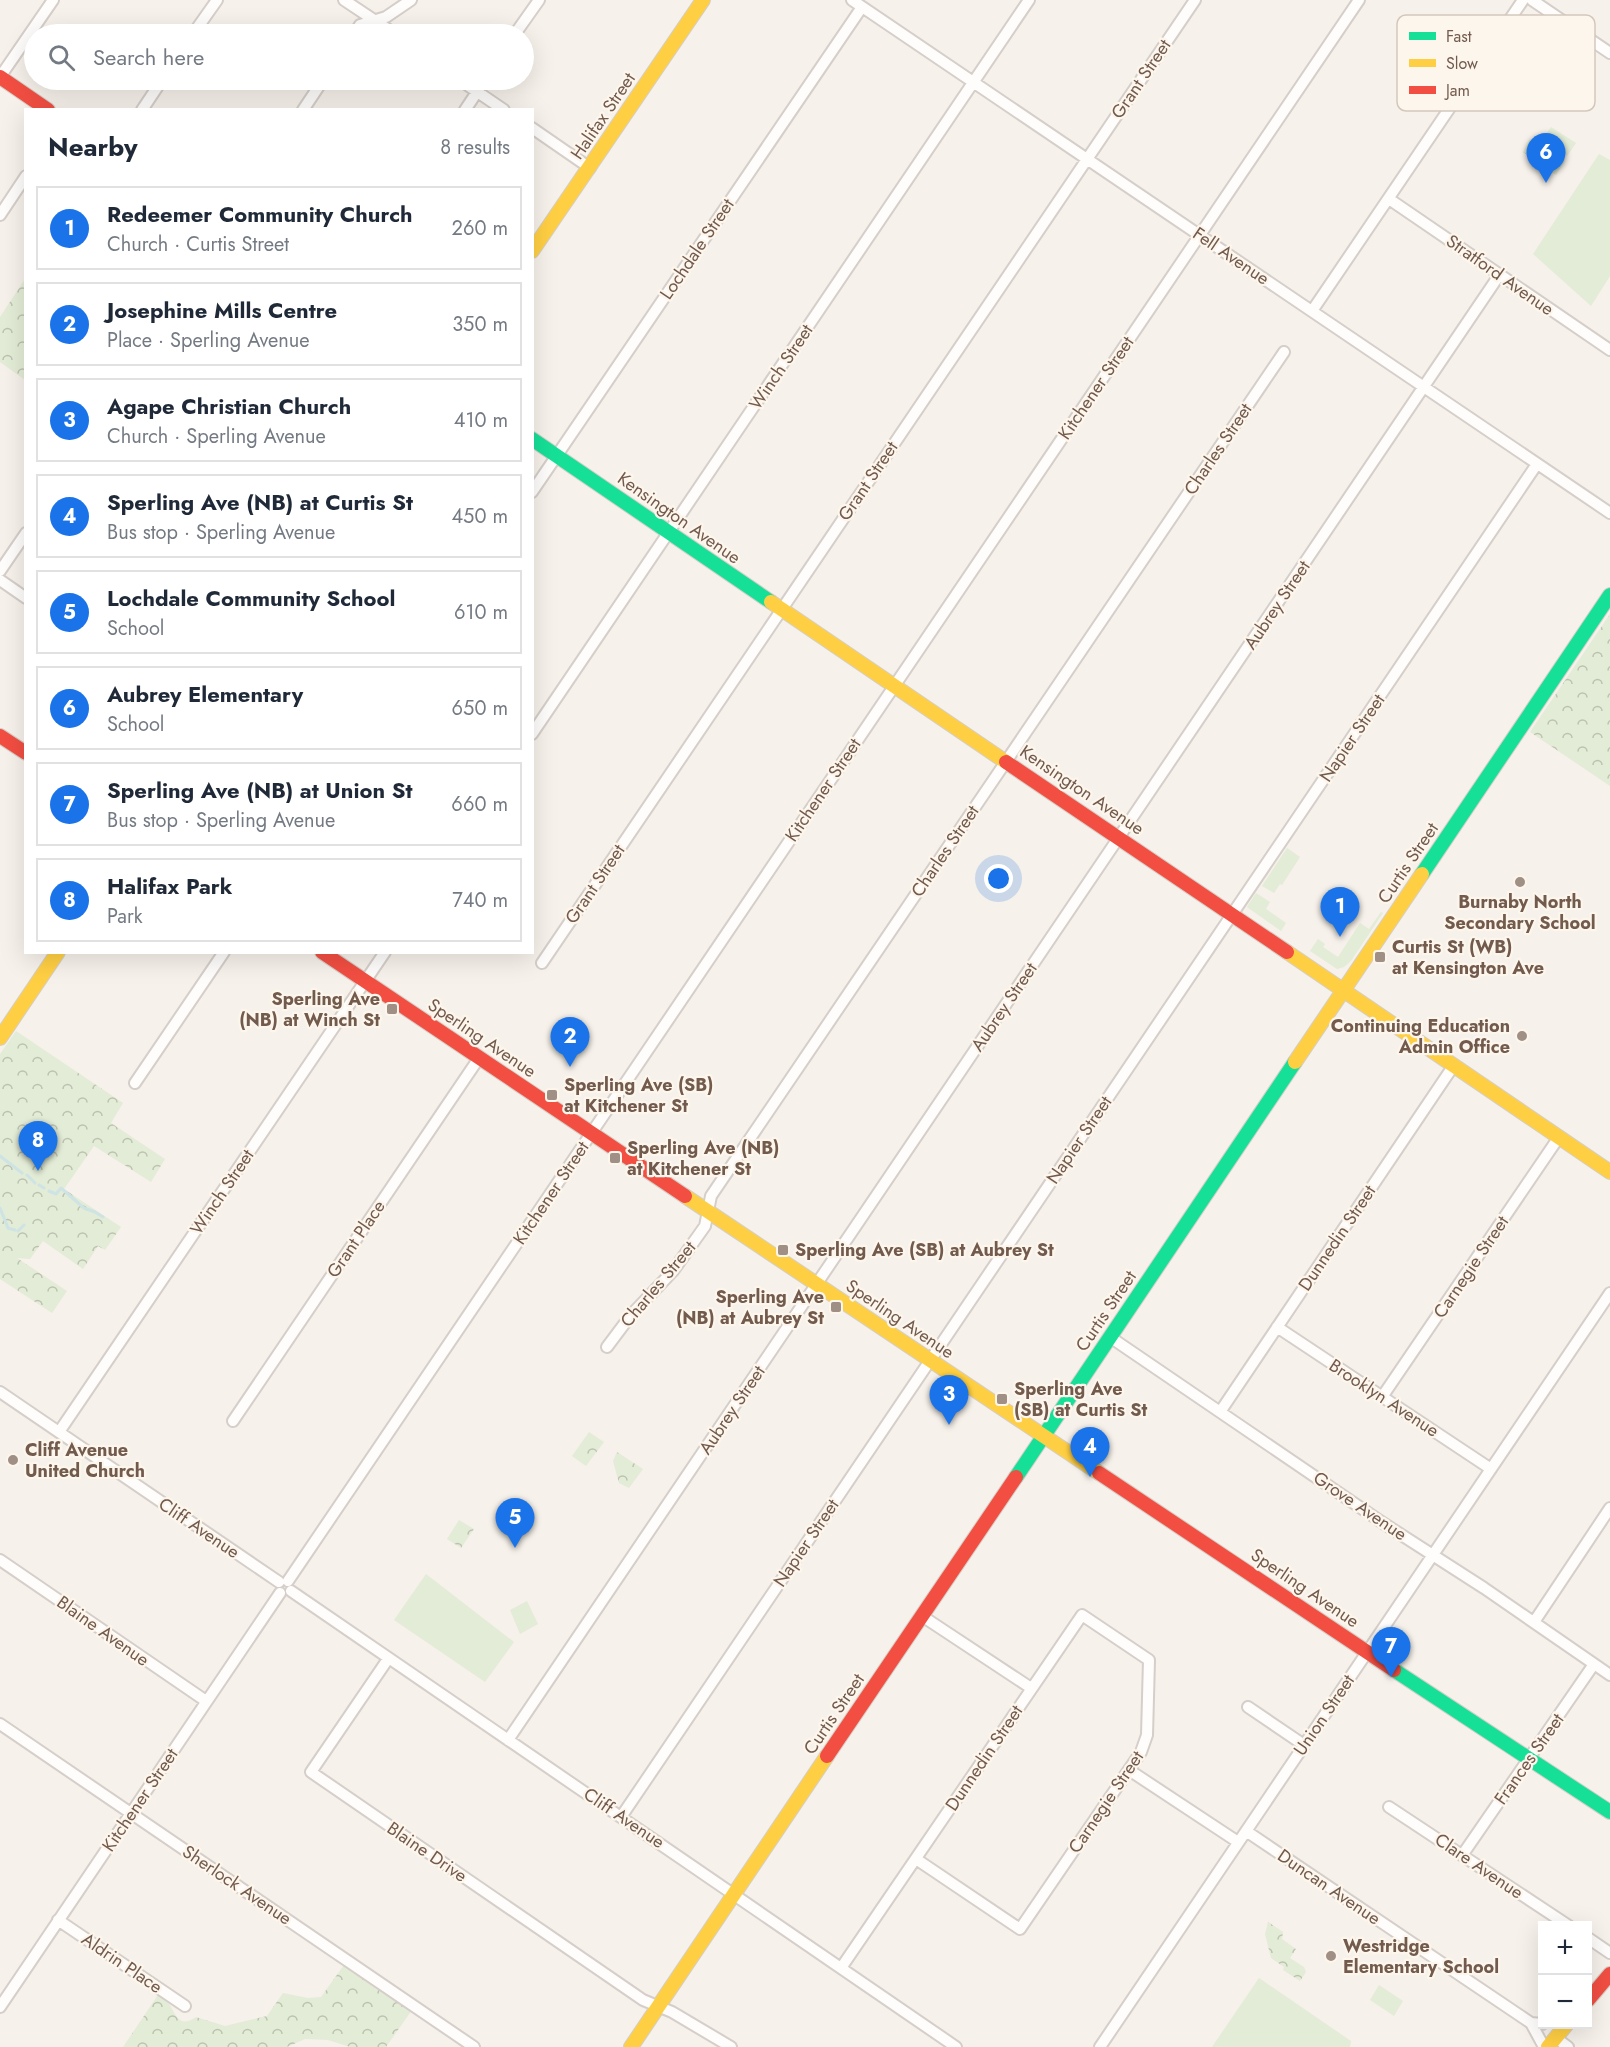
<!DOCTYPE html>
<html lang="en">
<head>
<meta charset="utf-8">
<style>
	:root { --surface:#fff; --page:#f6f6f7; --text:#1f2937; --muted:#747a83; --line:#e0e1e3; --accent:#1a73e8 }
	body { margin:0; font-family:Jost,sans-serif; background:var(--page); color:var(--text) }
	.controls { position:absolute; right:18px; bottom:18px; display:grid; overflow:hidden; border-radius:0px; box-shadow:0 6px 24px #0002 }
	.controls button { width:54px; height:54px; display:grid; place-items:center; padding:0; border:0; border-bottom:2px solid var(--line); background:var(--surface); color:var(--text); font:30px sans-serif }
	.you { position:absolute; left:999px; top:879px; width:21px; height:21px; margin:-15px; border:4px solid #fff; border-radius:50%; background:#1a73e8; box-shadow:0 0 0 9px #1a73e833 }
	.badge { display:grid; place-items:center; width:39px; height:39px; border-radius:50%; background:var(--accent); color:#fff; font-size:20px; font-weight:700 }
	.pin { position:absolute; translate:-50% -50px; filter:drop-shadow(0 2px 3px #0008) }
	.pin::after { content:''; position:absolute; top:32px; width:21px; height:18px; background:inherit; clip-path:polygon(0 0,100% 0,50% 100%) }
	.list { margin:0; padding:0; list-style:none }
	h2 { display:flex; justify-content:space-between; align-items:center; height:78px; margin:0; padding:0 24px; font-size:26px }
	h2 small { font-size:20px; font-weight:400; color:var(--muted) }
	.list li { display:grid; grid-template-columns:39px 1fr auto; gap:18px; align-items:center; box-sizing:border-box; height:84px; margin:0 12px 12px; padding:0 12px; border:2px solid var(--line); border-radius:0px }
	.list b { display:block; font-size:22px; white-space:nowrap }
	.list p { margin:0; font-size:20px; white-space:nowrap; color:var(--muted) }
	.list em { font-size:20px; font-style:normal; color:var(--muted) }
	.icon { flex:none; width:33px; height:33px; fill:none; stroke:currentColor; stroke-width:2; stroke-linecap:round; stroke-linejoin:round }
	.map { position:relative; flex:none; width:1610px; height:2047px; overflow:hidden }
	.search { position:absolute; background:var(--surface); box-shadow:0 6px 24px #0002; left:24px; top:24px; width:510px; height:66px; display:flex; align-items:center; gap:15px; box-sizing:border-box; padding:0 21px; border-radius:33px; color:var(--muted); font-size:22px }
	.panel { position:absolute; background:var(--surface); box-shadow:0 6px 24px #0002; left:24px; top:108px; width:510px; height:846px; border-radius:0px }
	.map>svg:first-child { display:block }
</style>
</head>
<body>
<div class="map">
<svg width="1610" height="2047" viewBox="0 0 1610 2047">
	<defs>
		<pattern id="park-crowns" width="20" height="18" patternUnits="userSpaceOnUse" patternTransform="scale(1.5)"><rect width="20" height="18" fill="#e3ecd6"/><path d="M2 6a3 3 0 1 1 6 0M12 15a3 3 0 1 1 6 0" fill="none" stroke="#bcc2b0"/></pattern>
	</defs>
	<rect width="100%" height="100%" fill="#f6f1ea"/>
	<path fill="#e3ecd6" d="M1551,127L1576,143L1567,156L1542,139Z
		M1599,154L1610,160V276L1591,306L1533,254Z
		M1287,848L1300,857L1282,885L1280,884L1274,893L1262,886Z
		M1256,893L1270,902L1266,909L1286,923L1281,931L1247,907Z
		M1381,912L1383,913L1351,961L1344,967L1337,969L1310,951L1318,939L1325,944L1323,947L1338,957L1360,923L1369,929Z
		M426,1574L514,1642L485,1682L394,1620Z
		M527,1601L538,1624L520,1634L510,1610Z
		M1259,1978L1351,2041L1350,2047H1212Z
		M1379,1985L1403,2001L1394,2016L1370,2000Z"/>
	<path fill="url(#park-crowns)" d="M1532,139L1565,161L1556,175L1523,152L1529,140Z
		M25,279V380L0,362V317Z
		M1610,614V786L1530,732Z
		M16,1031L123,1103L111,1123L165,1159L151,1182L94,1146L64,1189L121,1227L105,1250L98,1246L83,1269L43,1241L30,1259L17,1258L67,1291L52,1313L0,1279V1054Z
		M589,1432L604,1442L586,1466L572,1456Z
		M617,1452L643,1469L629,1488L619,1483L613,1461Z
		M459,1520L474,1529L461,1548L447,1539Z
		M1268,1922L1283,1932L1282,1939L1296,1949L1290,1958L1304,1967L1306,1972L1300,1981L1283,1970L1284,1967L1271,1958L1265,1934Z
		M344,1965L412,2010L386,2047H350L328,2040L305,2039L287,2047H123L158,1995C162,1998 167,2001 170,2005C176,2017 181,2028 196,2017L225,2026L267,2016L283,1993L308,1998L321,1997Z"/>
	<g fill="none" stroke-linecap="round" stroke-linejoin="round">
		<path stroke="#cde3e4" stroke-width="3" d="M0,1156L22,1173
			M27,1175L35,1183
			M39,1185L44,1188
			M49,1191L56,1194L61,1188L84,1208L95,1212L103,1217
			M0,1208L8,1228L15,1230
			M18,1231L24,1225"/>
		<g stroke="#d5cec9" stroke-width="14">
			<path id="street" d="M344,0L395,34
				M852,0L1610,513
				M1532,0L1610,53
				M193,34L217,0
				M354,34L360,25L386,17L411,0
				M515,34L539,0
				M0,77L53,0
				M460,80L504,110
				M142,110L162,80
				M303,110L323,80
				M465,110L485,80
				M532,128L590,168
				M1389,199L1610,350
				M0,215L26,176
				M1312,311L1523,0
				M532,492L862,7
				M0,571L26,533
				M0,580L26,598
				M532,734L1029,0
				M542,963L1195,0
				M135,1083L224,952
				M1277,1327L1491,1469
				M1110,1337L1383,1523L1484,1588L1610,1675
				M607,1347L631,1315L673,1271L705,1226L711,1196L1284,352
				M0,1392L279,1582
				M1382,1397L1559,1137
				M1220,1412L1454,1065
				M233,1421L479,1058
				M59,1432L385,952
				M0,1560L206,1701
				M288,1581L1359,0
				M291,1591L956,2047
				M922,1616L1031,1688
				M1534,1622L1610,1508
				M388,1659L311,1772L643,2000L672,2012L731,2047
				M1248,1707L1304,1745
				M0,1724L474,2047
				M508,1740L1500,274
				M1129,1770L1238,1842
				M1389,1807L1569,1926
				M621,1817L1537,464
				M1246,1831L1531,2023L1542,2024
				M1463,1854L1594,1664
				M58,1920L185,2006
				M1588,1938L1610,1953
				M841,1968L1082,1615L1149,1660L1147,1735L1141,1752L1020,1929L916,1859
				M0,2007L280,1593
				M1531,2023L1544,2047
				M1556,2038L1568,2047
				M1100,2047L1610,1293"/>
		</g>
		<g stroke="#d5cec7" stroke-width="16">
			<path id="fast" d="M532,439L771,602
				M1422,874L1610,595
				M1016,1477L1295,1062
				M1394,1670L1610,1812"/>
		</g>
		<g stroke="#d5cec7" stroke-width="16">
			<path id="slow" d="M532,251L703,0
				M771,602L1006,762
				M1287,952L1610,1172
				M0,1038L58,952
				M1295,1062L1422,874
				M685,1196L1099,1473
				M631,2047L827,1756
				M1548,2047L1567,2024"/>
		</g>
		<g stroke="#d5cec7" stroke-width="16">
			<path id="jam" d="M0,77L48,110
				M0,736L26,753
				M1006,762L1287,952
				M322,952L685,1196
				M1099,1473L1394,1670
				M827,1756L1016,1477
				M1588,2000L1610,1974"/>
		</g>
		<use href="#street" stroke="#fefdfc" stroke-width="10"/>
		<use href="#fast" stroke="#16e098" stroke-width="14"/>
		<use href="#slow" stroke="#ffcf43" stroke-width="14"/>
		<use href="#jam" stroke="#f24e42" stroke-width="14"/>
	</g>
	<g fill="#a08f84" stroke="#fdf6ec" stroke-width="2">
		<circle cx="1520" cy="882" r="6"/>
		<rect x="1374" y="951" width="12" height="12" rx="3"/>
		<rect x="386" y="1003" width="12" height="12" rx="3"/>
		<circle cx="1522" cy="1036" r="6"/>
		<rect x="546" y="1089" width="12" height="12" rx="3"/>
		<rect x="609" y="1152" width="12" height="12" rx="3"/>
		<rect x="777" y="1244" width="12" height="12" rx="3"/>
		<rect x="830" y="1301" width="12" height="12" rx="3"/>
		<rect x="996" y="1393" width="12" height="12" rx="3"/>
		<circle cx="13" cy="1460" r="6"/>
		<circle cx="1331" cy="1956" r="6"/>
	</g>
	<g text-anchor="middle" stroke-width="4.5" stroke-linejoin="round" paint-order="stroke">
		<g font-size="18" fill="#725a4d" stroke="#fdf6ec">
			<text transform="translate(1141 79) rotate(-56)" y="6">Grant Street</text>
			<text transform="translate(603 116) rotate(-56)" y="6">Halifax Street</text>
			<text transform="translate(697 249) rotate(-56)" y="6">Lochdale Street</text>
			<text transform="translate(1231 256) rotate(34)" y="6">Fell Avenue</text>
			<text transform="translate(1500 275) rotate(35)" y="6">Stratford Avenue</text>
			<text transform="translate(781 367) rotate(-56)" y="6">Winch Street</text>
			<text transform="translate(1096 388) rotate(-56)" y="6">Kitchener Street</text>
			<text transform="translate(1218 449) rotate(-56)" y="6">Charles Street</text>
			<text transform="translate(868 481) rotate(-56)" y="6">Grant Street</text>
			<text transform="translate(679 518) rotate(35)" y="6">Kensington Avenue</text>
			<text transform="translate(1277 605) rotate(-56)" y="6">Aubrey Street</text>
			<text transform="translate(1352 738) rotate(-56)" y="6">Napier Street</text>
			<text transform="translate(823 790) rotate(-56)" y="6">Kitchener Street</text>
			<text transform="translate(1082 790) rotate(34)" y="6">Kensington Avenue</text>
			<text transform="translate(945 851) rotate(-56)" y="6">Charles Street</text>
			<text transform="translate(1408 863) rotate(-56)" y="6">Curtis Street</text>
			<text transform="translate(595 884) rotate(-56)" y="6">Grant Street</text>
			<text transform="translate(1004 1007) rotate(-56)" y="6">Aubrey Street</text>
			<text transform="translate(482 1038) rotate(34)" y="6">Sperling Avenue</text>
			<text transform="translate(1079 1140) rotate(-56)" y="6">Napier Street</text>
			<text transform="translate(222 1192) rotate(-56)" y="6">Winch Street</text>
			<text transform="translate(551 1193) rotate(-56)" y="6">Kitchener Street</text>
			<text transform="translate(1337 1238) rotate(-56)" y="6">Dunnedin Street</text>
			<text transform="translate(356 1239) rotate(-56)" y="6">Grant Place</text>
			<text transform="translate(1471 1267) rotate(-56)" y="6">Carnegie Street</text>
			<text transform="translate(658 1284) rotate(-50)" y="6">Charles Street</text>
			<text transform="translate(1106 1311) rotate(-56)" y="6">Curtis Street</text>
			<text transform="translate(900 1319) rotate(34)" y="6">Sperling Avenue</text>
			<text transform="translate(1384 1398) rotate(33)" y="6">Brooklyn Avenue</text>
			<text transform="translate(732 1410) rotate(-56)" y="6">Aubrey Street</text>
			<text transform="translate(1360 1506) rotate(34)" y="6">Grove Avenue</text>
			<text transform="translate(199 1528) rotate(34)" y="6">Cliff Avenue</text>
			<text transform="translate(806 1543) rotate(-56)" y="6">Napier Street</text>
			<text transform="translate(1305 1588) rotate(34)" y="6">Sperling Avenue</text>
			<text transform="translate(103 1631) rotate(35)" y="6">Blaine Avenue</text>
			<text transform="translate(834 1714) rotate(-56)" y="6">Curtis Street</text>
			<text transform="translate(1324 1715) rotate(-56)" y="6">Union Street</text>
			<text transform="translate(984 1758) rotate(-56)" y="6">Dunnedin Street</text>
			<text transform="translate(1529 1759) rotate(-55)" y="6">Frances Street</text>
			<text transform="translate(140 1800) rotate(-56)" y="6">Kitchener Street</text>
			<text transform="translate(1106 1802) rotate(-56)" y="6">Carnegie Street</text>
			<text transform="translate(624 1818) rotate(34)" y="6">Cliff Avenue</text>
			<text transform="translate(427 1852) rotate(34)" y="6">Blaine Drive</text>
			<text transform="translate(1479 1866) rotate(34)" y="6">Clare Avenue</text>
			<text transform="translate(237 1885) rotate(34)" y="6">Sherlock Avenue</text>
			<text transform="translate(1329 1887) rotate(34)" y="6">Duncan Avenue</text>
			<text transform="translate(122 1963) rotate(34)" y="6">Aldrin Place</text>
		</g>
		<g font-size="18" font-weight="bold" fill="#725a4d" stroke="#fdf6ec" text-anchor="start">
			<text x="1520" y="908" text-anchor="middle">Burnaby North<tspan x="1520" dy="21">Secondary School</tspan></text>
			<text x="1392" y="953">Curtis St (WB)<tspan x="1392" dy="21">at Kensington Ave</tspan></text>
			<text x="380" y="1005" text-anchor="end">Sperling Ave<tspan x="380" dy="21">(NB) at Winch St</tspan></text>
			<text x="1510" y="1032" text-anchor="end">Continuing Education<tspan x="1510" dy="21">Admin Office</tspan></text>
			<text x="564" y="1091">Sperling Ave (SB)<tspan x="564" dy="21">at Kitchener St</tspan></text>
			<text x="627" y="1154">Sperling Ave (NB)<tspan x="627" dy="21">at Kitchener St</tspan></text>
			<text x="795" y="1256">Sperling Ave (SB) at Aubrey St</text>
			<text x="824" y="1303" text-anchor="end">Sperling Ave<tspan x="824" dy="21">(NB) at Aubrey St</tspan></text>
			<text x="1014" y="1395">Sperling Ave<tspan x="1014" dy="21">(SB) at Curtis St</tspan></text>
			<text x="25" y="1456">Cliff Avenue<tspan x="25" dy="21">United Church</tspan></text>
			<text x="1343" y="1952">Westridge<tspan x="1343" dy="21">Elementary School</tspan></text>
		</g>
	</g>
	<rect x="1397" y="15" width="198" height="96" rx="9" fill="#fdf6ec" stroke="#d3c7bc" stroke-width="1.5"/>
	<rect x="1409" y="32" width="27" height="8" fill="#16e098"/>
	<rect x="1409" y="59" width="27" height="8" fill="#ffcf43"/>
	<rect x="1409" y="86" width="27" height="8" fill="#f24e42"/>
	<g font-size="16" fill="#725a4d">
		<text x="1446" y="42">Fast</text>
		<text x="1446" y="69">Slow</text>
		<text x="1446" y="96">Jam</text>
	</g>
</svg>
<div class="controls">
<button>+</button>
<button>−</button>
</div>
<div class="you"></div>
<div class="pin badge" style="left:1340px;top:937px">1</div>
<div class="pin badge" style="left:570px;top:1067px">2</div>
<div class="pin badge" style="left:949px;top:1425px">3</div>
<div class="pin badge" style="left:1090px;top:1477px">4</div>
<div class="pin badge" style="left:515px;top:1548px">5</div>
<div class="pin badge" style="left:1546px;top:183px">6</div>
<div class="pin badge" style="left:1391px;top:1677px">7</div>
<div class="pin badge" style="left:38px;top:1171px">8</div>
<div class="search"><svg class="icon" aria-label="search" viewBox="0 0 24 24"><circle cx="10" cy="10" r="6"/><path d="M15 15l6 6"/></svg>Search here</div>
<section class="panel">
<h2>Nearby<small>8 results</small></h2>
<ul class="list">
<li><span class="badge">1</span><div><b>Redeemer Community Church</b><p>Church · Curtis Street</p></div><em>260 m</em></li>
<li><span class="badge">2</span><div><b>Josephine Mills Centre</b><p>Place · Sperling Avenue</p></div><em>350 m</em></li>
<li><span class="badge">3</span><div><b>Agape Christian Church</b><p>Church · Sperling Avenue</p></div><em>410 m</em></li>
<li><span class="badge">4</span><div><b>Sperling Ave (NB) at Curtis St</b><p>Bus stop · Sperling Avenue</p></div><em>450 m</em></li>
<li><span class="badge">5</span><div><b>Lochdale Community School</b><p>School</p></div><em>610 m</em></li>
<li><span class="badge">6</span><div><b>Aubrey Elementary</b><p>School</p></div><em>650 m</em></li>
<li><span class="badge">7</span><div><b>Sperling Ave (NB) at Union St</b><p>Bus stop · Sperling Avenue</p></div><em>660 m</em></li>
<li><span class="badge">8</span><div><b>Halifax Park</b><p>Park</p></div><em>740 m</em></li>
</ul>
</section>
</div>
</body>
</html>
